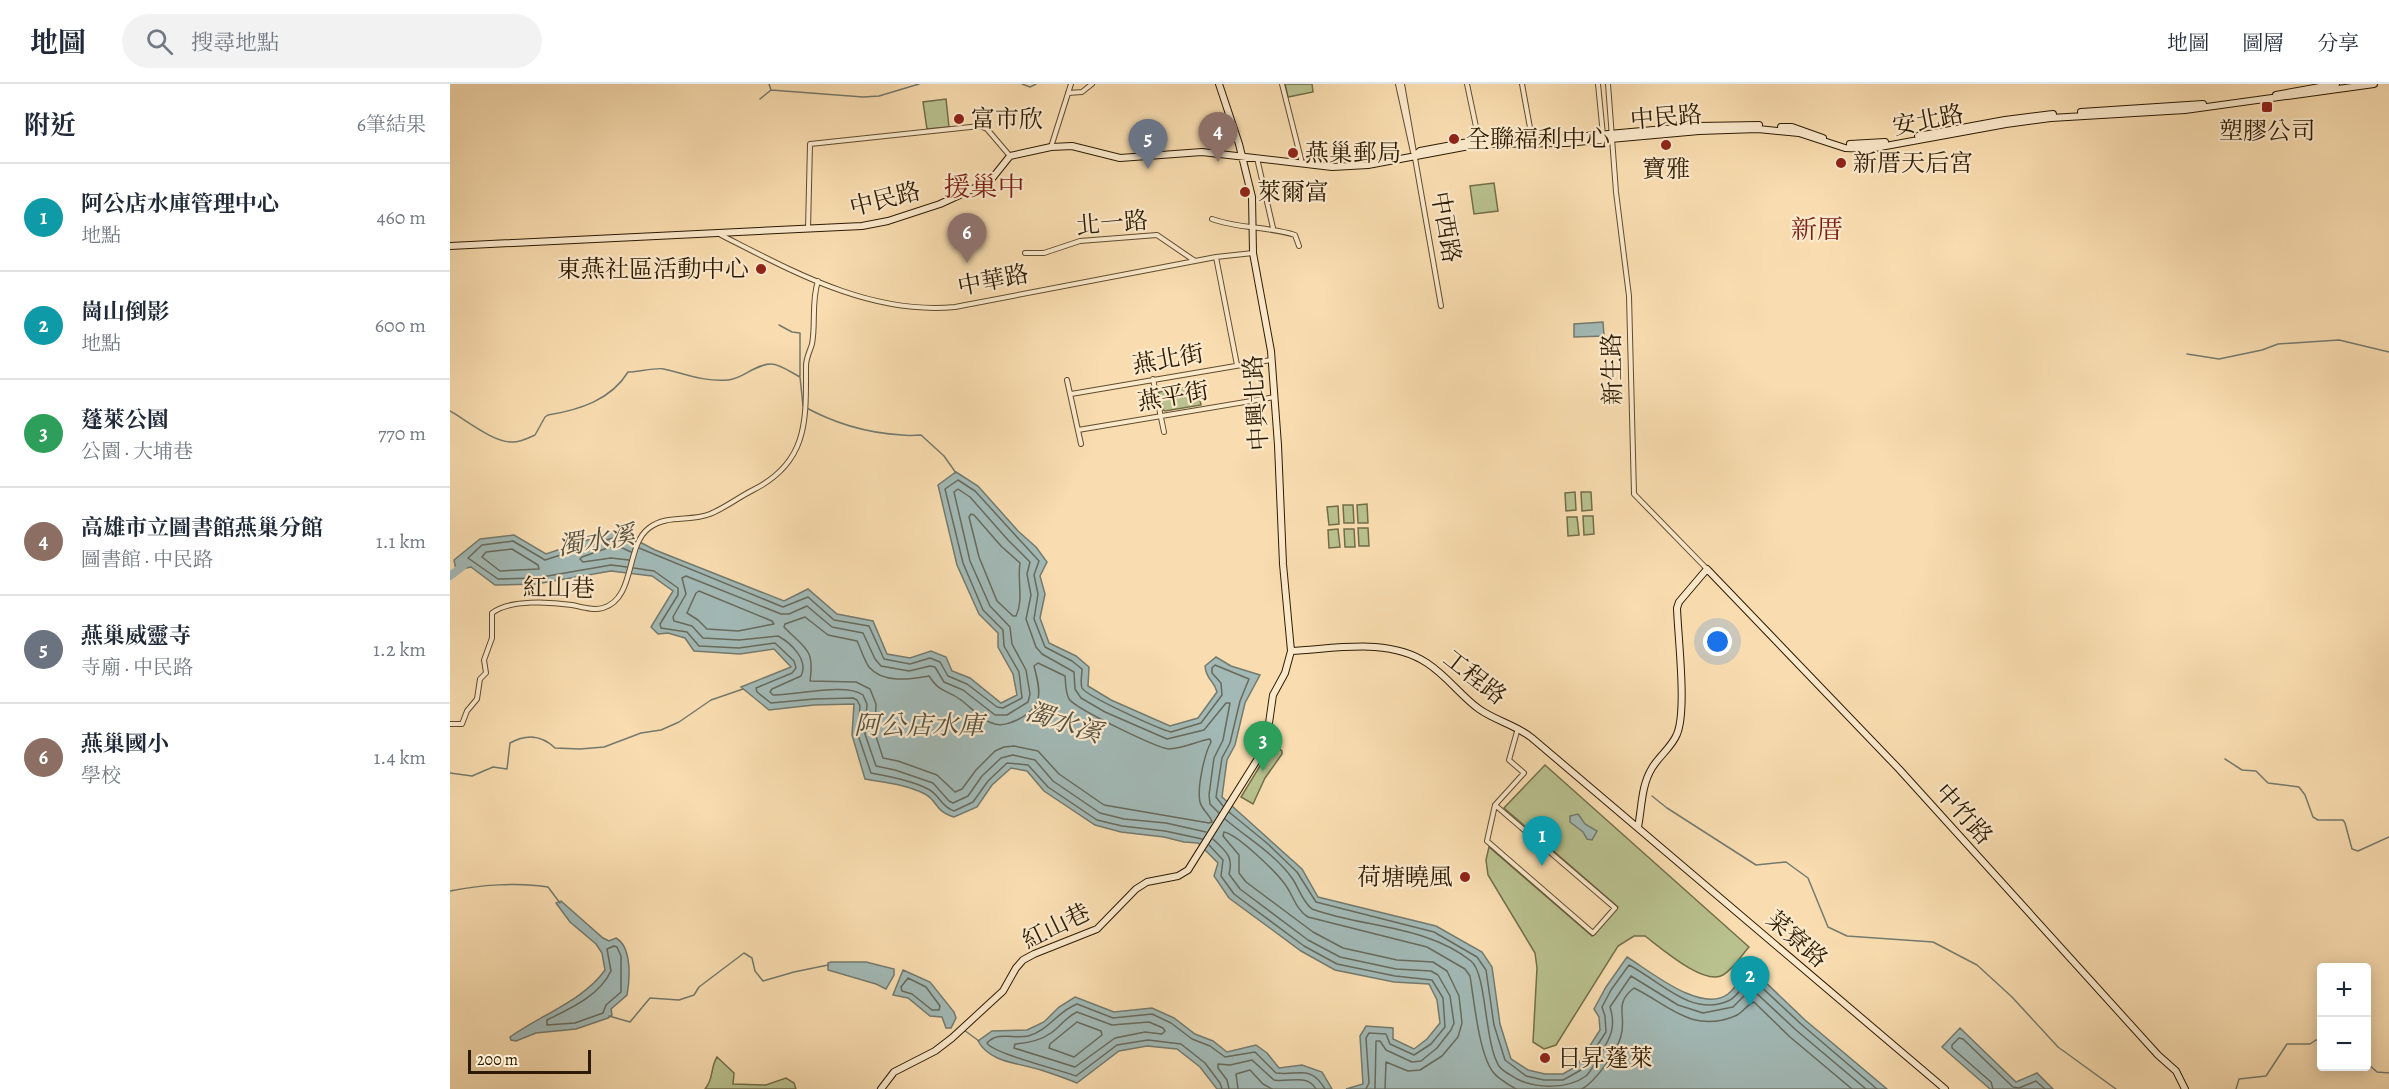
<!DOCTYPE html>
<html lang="zh-TW">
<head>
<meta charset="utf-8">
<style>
	:root { --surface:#fff; --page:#f2f2f3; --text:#1f2937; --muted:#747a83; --line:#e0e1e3; --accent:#2563eb }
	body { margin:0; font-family:Alegreya,"Noto Serif TC",serif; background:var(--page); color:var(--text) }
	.controls { position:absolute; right:18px; bottom:18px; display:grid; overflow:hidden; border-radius:6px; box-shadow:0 3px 15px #0003 }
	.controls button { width:54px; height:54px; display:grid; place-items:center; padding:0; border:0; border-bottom:2px solid var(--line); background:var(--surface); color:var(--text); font:30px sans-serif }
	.scale { position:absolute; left:18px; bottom:15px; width:123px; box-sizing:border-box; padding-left:6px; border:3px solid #2c1b02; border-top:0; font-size:16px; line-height:21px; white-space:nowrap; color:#2c1b02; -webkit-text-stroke:4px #fbe9cc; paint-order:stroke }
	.you { position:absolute; left:1268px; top:558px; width:21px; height:21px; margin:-15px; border:4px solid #fff; border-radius:50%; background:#1a73e8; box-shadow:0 0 0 9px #1a73e833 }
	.badge { display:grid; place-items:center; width:39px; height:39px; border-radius:50%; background:var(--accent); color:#fff; font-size:20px; font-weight:700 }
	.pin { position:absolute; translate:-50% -50px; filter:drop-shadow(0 2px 3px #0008) }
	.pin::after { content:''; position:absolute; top:32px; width:21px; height:18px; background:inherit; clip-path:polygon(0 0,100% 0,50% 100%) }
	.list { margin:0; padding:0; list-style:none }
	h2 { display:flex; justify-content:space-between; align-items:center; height:78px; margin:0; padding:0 24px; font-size:26px }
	h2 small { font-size:20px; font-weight:400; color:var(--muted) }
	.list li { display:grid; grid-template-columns:39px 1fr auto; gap:18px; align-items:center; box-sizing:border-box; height:108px; padding:0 24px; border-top:2px solid var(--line) }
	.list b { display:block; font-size:22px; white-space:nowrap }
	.list p { margin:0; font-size:20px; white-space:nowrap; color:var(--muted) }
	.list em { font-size:20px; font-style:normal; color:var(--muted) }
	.icon { flex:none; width:33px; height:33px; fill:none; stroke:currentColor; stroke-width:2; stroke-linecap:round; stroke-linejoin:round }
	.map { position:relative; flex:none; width:1939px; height:1005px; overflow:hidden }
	header { display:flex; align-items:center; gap:36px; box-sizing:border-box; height:84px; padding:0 30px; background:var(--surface); border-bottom:2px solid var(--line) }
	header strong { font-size:28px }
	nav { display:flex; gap:33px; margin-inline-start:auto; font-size:21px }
	.search { width:420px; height:54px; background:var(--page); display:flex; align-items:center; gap:15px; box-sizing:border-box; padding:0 21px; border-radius:33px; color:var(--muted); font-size:22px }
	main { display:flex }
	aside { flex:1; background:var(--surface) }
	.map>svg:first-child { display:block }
</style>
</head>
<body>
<header>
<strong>地圖</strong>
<div class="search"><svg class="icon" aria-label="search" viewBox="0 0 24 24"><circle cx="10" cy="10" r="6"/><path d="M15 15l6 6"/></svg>搜尋地點</div>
<nav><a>地圖</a><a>圖層</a><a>分享</a></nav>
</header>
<main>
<aside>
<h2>附近<small>6筆結果</small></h2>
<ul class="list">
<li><span class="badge" style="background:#0f9aa8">1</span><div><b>阿公店水庫管理中心</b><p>地點</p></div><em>460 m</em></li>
<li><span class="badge" style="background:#0f9aa8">2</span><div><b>崗山倒影</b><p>地點</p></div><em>600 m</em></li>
<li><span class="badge" style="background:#2e9e5b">3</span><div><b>蓬萊公園</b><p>公園 · 大埔巷</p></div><em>770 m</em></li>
<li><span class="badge" style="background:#8d6e63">4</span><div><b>高雄市立圖書館燕巢分館</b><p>圖書館 · 中民路</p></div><em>1.1 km</em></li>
<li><span class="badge" style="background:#6b7280">5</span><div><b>燕巢威靈寺</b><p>寺廟 · 中民路</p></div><em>1.2 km</em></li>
<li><span class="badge" style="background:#8d6e63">6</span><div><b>燕巢國小</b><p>學校</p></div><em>1.4 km</em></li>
</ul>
</aside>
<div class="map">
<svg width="1939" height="1005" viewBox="0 0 1939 1005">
	<rect width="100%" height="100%" fill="#f9ddb0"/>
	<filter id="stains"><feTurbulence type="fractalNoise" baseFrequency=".00333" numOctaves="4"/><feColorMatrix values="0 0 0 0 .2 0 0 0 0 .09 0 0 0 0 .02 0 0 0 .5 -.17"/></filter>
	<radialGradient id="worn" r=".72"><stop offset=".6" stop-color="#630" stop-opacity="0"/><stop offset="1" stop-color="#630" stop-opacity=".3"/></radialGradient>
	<path fill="#b9c28f" stroke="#726e48" stroke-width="1.5" d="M835,0H862L863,8L838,13Z
		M496,15L499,43L477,45L473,18Z
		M1044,99L1048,127L1024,130L1020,102Z
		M747,301L751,321L715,327L713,326L709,308Z
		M1125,408L1126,426L1116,427L1115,409Z
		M1131,408H1141L1142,426L1132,427Z
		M917,420L918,439H908L907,421Z
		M893,421H903L904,439H894Z
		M888,422L889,440L879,441L877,423Z
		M1133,432H1143L1144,450L1134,451Z
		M1117,433H1127L1129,451L1118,452Z
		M908,444H918L919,462H909Z
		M888,445L890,463L879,464L878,446Z
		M894,445H904L905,463H895Z
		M821,658L832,667V670L815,694L803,720L791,713L816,672Z
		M1095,681L1299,863C1291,872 1283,885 1273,891C1254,902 1211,864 1195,852H1184L1168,862L1106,961L1094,965L1083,958L1087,884L1085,869L1038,791L1036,776L1039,763L1142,852L1168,823L1054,724Z
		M267,973L284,989L283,1000L316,1001L336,994L344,999L346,1005H255C264,995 260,984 267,973Z"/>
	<path fill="#a2b9b6" stroke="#737a6e" stroke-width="1.5" d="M1153,238L1154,252L1124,253V240Z
		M506,388L528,402L568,447L586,463L597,478L590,492L595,510L590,534L599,559L626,572L639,583L638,602L661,616L720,642L748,634L767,608C764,596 756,596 755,582L766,573L781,582L810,591L795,619L785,661L777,676L772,713L852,785L868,813L986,842L1032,868L1042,883L1050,940L1061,975L1078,986L1095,990H1113L1127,982L1150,946L1149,933L1144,925L1156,903L1177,873C1200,887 1251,930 1278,910C1285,904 1291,895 1297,889L1310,893L1355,936L1437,1005H896L913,1000L910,952L916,942L943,944V955L964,965L977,955L990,939L987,916L979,900L944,898L885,886L851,867L779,814L764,792L768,779L748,759L734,758L714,753L671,748L645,741L594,707L577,687L561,684L542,701L527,723L504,733C484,727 488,717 475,710C457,701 435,698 415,695L402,651L404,620L364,621L319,626L291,603L341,583L324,565L290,570L244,567L235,554L218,549L208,550L201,543L223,507L202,492L161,487L86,500L45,501L21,483L6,486L4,476L30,455L64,451L96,470L167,446L205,466L334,517L358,505L387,530L423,537L437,570L460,574L481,567L496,573L502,587L520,594L551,619L567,611L563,590L548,563V549L529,530L507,481L488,401Z
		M1128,730L1135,740L1147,747L1142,756L1137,755L1133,748L1120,738V732Z
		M111,817L153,854L159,857L166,854C182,863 180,895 177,911L161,925L162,931L158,934L126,945L86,949L66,957L61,956L60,953C91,931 134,916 155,886L152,869L146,860L120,838L106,819Z
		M381,878H416L444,885V891L436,905L426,900L378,886V879Z
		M453,886L480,898L504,928L506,934L501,944H496L492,933L480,932L458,914L443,911Z
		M625,913L664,928L702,924L724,934L745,950L763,957L777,968L806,961L817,969L829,984L852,981L872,988L882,1005H767L750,983L727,965L697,962L669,967L627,999C615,994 603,990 591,986C569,979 540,979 528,957L542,947L577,946L594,938L609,923Z
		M1510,944L1566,998L1587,989L1603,1005H1540L1492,963Z"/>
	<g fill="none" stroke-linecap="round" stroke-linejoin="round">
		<path stroke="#676a5c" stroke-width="1.5" d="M521,430L524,431L551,462L570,479C567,497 574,515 566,532H563L547,517L529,473L519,433Z
			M189,464L333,523L358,513L384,536L419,542L434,575L460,580L480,574L490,578L498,592L517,600L547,623L553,624L572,614L569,588L554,562L553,546L533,526L513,479L495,405L508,396L525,407L589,477L584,491L588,510L584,535L595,563L622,577L632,585C632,591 630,599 632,604C636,612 709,645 721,648L751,639L772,611L771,599L762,589V584L765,581L799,595L790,617L780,659L772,674L766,713L773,722
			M62,465L88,481L89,485L50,487L32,473L36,468Z
			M179,476L161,474L133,478L130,475L132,473L166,461L181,468
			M177,483L161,481L86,494L48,495L18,474L32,461L63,457L95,476L166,453L183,461
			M184,484L204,487L228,504V511L210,540L211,544L237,548L249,562L289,564L325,559L344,577L346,584L342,589L306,604L307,608L321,619L364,615L403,614L407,616L410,622L408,651L421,689C440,693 460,696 478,705C489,710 491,723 504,727L523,718L538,697L557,679L578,681L598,703L647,736L672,742L715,747L752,755
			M249,507L322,537L324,540L288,547L257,545L248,536L237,529L246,509Z
			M355,533L378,551L407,557C411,565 414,576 419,583C433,600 461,595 479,592C491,610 496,605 511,616C522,624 532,637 545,640C553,642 560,639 567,636C594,623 591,608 584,582L588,579L615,592C616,600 615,607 619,615C626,625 707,664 719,665C733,665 747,657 760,655L761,658C754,671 747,704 750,718C752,726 760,731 762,738L759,739L654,721L609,690L588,667L564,662L554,663L545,667L526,686L512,705L505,708L487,691L448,677L433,674L425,649L426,620L420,605L406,598L360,597C365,564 354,564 334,543L335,540Z
			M779,728L818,760L847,788L866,818L984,848L1027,873L1036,886L1044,941L1055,976L1076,992L1094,996H1113L1131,986L1156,948L1155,932L1152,923L1161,906L1179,881C1210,897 1241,933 1278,917C1286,914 1292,903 1298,897L1306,898L1351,940L1427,1005
			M775,735C797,754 825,770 842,794C849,804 852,817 862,825C914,844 976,841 1021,877C1037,890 1034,958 1049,982C1053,988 1061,991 1067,995C1087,1005 1118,1005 1136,992C1142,986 1146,977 1151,969C1161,953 1166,942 1160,923L1181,892L1228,921L1253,929L1283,923L1300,906H1303L1346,946L1416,1005
			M756,748L716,739L674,735L650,729L603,697L585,676L563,671L551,674L532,692L518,712L503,719L499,717L483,699L445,686L426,682L415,650L417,620L413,611C396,598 344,612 323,611L320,608L322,605L351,592C359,576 341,559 328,552L289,556L253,554L242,542L224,537L223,533L236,510L232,494L236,492L331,530H339L357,522L382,543L413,549L425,575L431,582L459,587L480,582L485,583L494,598L513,606L545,631H557L578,618L580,610L576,586L562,560L560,543L540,522L520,477L504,408L508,405L520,413L558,456L580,478L577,490L581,511L576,535L586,563L592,570L624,588L625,605L631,614L655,628L717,655L754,646L776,619H780L773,656L764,674L759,711L760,720L769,729
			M763,755C775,767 784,772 779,790L790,805L858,856L890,873L946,885L981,887L988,891L1000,912L1004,939L1001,946L987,964L971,977L962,978L936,966L930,957H926L925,1005
			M759,761L773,776L771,792L784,810L854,862L887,880L945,892L982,896L993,914L995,943L981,960L964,971L940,960L936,950L919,949L916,954L919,999L916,1005
			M164,862L167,863L171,872V908L156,921L153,929L125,939L97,941V936C121,924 149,912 161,887L157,865Z
			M458,894L476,903L490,922L489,926H482L462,910L452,907L451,903Z
			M627,928L662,941L699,938L713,944L715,947L712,950L695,948L665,954L625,983L564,964L565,960C578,959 590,957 601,949C611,942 616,933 627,928Z
			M627,938L651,947L652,951L624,973L599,964L600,960Z
			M772,1005L770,999L755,979L731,960L698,956L667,961L626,992C610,986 542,969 537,959C548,947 563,955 578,952C598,947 608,927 627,920L663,934L702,930L721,939L742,955L760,962L775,973L805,968L826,989C849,992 860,980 875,1005
			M779,1005L777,996L768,984V980L780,981L802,976L824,996C838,999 857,989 866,1005
			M788,1005L786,990L800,986L813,1000L822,1005
			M935,1005L936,978L958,987L970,986L992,972L1008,953L1012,939L1009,912L997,887L983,878L947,876L893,864L863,848L796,798L789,789V771L773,752L774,748C787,750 825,787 834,799C843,810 845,825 858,833L977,863L1015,885L1020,892C1024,916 1029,970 1043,988C1048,995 1058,1000 1066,1005
			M1132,1005C1146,997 1167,967 1171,952C1177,932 1163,920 1184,904C1219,921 1242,950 1285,932C1293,929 1296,921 1304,918L1340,953L1402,1005
			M1543,1005L1541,998L1502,964V961L1509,954L1513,955L1563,1003L1569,1004L1586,997L1595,1005"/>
		<path stroke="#737a6e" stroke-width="1.5" d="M319,0L321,6L413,13L429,12L469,0
			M572,0L580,3L586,0
			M310,15L321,6
			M329,241L342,248L350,249V292
			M1737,270L1769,275L1812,266L1828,260L1889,256L1939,268
			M0,327C16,336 44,359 63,358C71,358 78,354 85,351L95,333L98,331C129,326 161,316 178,288C186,288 209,283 214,285C235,290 255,298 278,296C293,295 305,280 321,280C330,280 342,289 350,293L353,322C385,340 416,349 452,351C459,352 465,351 471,351L494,372L506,389
			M1775,675L1792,686L1806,687L1818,699L1849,703L1855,711L1863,733L1868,736H1893L1895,739L1902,765L1908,767L1939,753
			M0,689L22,692L43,683L57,685L60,659C76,650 92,651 105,664L130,665L154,663L191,649L211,646L229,638L261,616L293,605
			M1202,712L1217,724L1306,781L1336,778L1358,794L1378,843L1397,852L1483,858L1527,881L1562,913L1608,963L1666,1005
			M0,807C29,801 69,798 98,803L110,819
			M159,932L180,938L200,914L229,916L244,911L249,903L294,869L302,874L305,887L313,897L344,888L378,881
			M514,946L529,957
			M1916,978L1927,988L1939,989
			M1786,1005L1789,995L1816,992L1837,960H1860L1866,956H1872"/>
		<path stroke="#a2b9b6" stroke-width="8" d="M0,492L13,482"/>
		<g stroke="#5f4c2e" stroke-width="6">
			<path id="street" d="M832,0L852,79
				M948,0L963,68
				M952,0L991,222
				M1017,0L1029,57
				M1072,0L1083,60
				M1148,0L1153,51
				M1158,0L1166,108L1179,212L1184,410L1257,485
				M618,9L632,8L642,0
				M601,63L621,0
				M807,74L823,144
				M762,135C789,145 817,142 845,151L849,162
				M358,145L360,60L530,42L537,45L560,72
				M271,151C344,188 420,231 505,223L766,173L803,169
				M575,169H594L630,157L707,151L745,177
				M766,173L787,281
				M703,295L714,348
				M617,296L631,360
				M621,310L821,276
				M628,346L825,313
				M0,640H12L17,627L27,615L30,595L36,589L34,576L42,554V529C60,515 101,518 122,521C132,523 143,527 153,524C186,514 175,462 199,444C217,430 240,438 260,430C275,424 289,413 303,406C359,378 356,335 356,282C356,274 360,267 362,260C366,239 361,218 368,197
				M1045,721L1165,824L1143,849L1037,757L1045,721L1074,689L1059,676L1068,644"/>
		</g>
		<g stroke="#2c1b02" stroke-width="8">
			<path id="secondary" d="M1826,11L1886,0
				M1631,28L1753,20
				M1331,43H1342L1373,54
				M1468,52L1555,36L1603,30
				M1092,56L1248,42L1309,41
				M1400,60L1435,58
				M965,71L970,67L1029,56H1063
				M0,162L412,142L438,137L490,120L540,97L560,72L601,63L622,62L670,74L752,68L882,83L918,81L1030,60L1116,59L1249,47L1308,45L1349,49L1395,64L1419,65L1556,40L1601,34L1735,26L1924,0
				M841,567C885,565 938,553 977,579C997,592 1011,612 1029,625C1046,637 1066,641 1082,654L1495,1005
				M1188,743C1192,723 1191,702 1202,684C1209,672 1222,663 1227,650C1237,626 1228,554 1227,524L1229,518L1257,485L1449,685L1708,971L1726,987L1735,1005
				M431,1005L444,988L485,967L502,954L553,907L566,884L573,876L584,870L647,845L686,805L697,798L728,792L738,786L812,668L817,653L823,611L835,589L841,567L833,480L828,361L821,267L803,169L802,113L789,60L769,0"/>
		</g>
		<use href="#street" stroke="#fbe9cc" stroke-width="4"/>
		<use href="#secondary" stroke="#fbe9cc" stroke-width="6"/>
	</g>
	<g fill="#8f2418" stroke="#fbe9cc" stroke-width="2">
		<rect x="1811" y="17" width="12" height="12" rx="3"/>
		<circle cx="509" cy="35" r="6"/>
		<circle cx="1004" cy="55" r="6"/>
		<circle cx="1216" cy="61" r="6"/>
		<circle cx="843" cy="69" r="6"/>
		<circle cx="1391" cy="79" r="6"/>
		<circle cx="795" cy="108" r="6"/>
		<circle cx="311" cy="185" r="6"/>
		<circle cx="1015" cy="793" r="6"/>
		<circle cx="1095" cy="974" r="6"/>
	</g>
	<g text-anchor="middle" stroke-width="4.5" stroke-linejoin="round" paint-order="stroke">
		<g font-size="24" fill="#2c1b02" stroke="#fbe9cc">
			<text transform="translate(1216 33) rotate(-5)" y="8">中民路</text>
			<text transform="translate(1478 36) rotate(-11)" y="8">安北路</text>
			<text transform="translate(435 115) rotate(-14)" y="8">中民路</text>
			<text transform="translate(662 139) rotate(-5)" y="8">北一路</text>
			<text transform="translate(996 143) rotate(80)" y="8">中西路</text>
			<text transform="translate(543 196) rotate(-11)" y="8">中華路</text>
			<text transform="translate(718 275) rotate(-10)" y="8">燕北街</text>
			<text transform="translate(1162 285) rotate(-91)" y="8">新生路</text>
			<text transform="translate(723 312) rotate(-10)" y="8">燕平街</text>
			<text transform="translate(806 319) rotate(-94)" y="8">中興北路</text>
			<text transform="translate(109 504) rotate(1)" y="8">紅山巷</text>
			<text transform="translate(1025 593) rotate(38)" y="8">工程路</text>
			<text transform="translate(1514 730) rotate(48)" y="8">中竹路</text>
			<text transform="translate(606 842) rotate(-26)" y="8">紅山巷</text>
			<text transform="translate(1347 855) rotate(41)" y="8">菜寮路</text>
		</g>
		<g font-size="24" fill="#2c1b02" stroke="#fbe9cc" text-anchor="start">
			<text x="521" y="43">富市欣</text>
			<text x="1817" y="55" text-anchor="middle">塑膠公司</text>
			<text x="1016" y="63">全聯福利中心</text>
			<text x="855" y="77">燕巢郵局</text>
			<text x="1403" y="87">新厝天后宮</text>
			<text x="1216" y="93" text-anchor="middle">寶雅</text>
			<text x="807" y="116">萊爾富</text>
			<text x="299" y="193" text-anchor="end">東燕社區活動中心</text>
			<text x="1003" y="801" text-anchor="end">荷塘曉風</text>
			<text x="1107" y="982">日昇蓬萊</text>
		</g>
		<g font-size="26" fill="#7a1f14" stroke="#fbe9cc">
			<text x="1367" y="154">新厝</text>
		</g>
		<g font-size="26" font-style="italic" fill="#555241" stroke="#fbe9cc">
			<text transform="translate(146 456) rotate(-9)" y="9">濁水溪</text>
			<text transform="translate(614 638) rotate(18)" y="9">濁水溪</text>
			<text x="469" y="650">阿公店水庫</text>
		</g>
		<g font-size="27" fill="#7a1f14" stroke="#fbe9cc">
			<text x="534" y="112">援巢中</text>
		</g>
	</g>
	<rect width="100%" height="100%" filter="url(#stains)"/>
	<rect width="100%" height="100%" fill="url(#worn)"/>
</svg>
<div class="controls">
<button>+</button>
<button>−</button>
</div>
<div class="scale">200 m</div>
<div class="you"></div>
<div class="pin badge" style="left:1092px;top:782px;background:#0f9aa8">1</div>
<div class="pin badge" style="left:1300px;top:922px;background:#0f9aa8">2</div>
<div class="pin badge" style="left:813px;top:687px;background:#2e9e5b">3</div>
<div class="pin badge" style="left:768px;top:78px;background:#8d6e63">4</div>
<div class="pin badge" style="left:698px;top:85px;background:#6b7280">5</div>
<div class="pin badge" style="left:517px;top:179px;background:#8d6e63">6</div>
</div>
</main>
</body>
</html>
